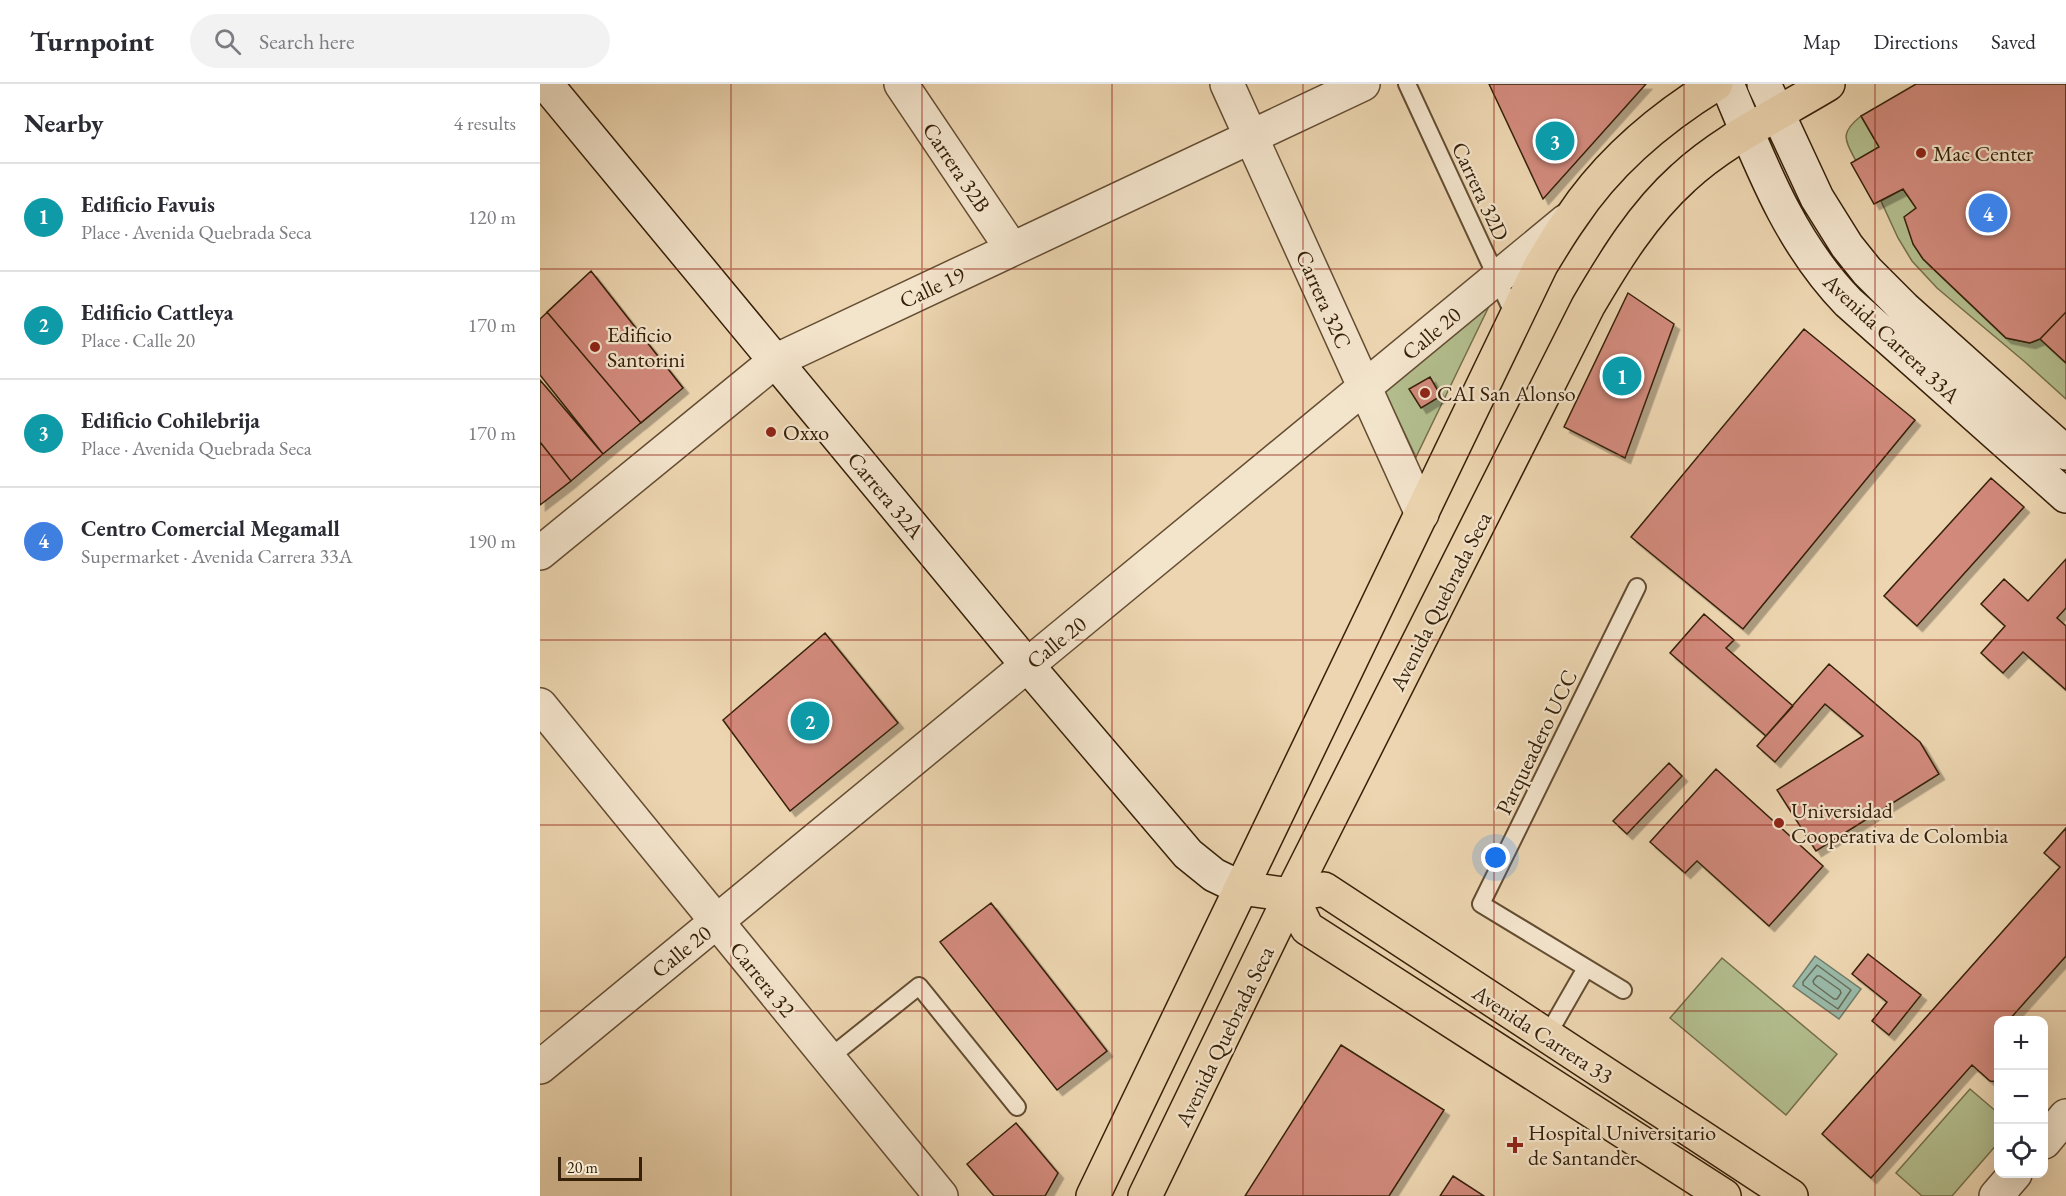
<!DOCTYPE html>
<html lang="en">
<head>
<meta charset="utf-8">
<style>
	:root { --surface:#fff; --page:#f2f2f3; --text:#2b2b33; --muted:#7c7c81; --line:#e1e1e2; --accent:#ea580c }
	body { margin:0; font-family:"EB Garamond",serif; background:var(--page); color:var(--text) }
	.controls { position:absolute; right:18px; bottom:18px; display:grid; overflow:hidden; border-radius:12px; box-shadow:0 6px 24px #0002 }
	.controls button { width:54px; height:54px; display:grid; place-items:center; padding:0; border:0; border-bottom:2px solid var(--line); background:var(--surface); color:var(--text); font:30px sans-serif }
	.scale { position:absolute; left:18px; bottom:15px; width:84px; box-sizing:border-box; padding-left:6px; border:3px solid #362008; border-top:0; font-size:16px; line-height:21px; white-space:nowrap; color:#362008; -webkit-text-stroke:4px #f3e4cc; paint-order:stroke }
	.you { position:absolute; left:956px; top:774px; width:21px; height:21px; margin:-15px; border:4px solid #fff; border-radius:50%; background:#1a73e8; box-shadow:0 0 0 9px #1a73e833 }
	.badge { display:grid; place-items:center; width:39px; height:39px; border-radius:50%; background:var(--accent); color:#fff; font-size:20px; font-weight:700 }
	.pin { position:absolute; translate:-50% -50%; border:3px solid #fff; box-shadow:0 2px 6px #0006 }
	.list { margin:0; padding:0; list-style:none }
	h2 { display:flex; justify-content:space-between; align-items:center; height:78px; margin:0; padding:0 24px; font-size:26px }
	h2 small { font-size:20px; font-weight:400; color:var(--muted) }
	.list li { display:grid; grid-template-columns:39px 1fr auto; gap:18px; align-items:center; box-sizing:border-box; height:108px; padding:0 24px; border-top:2px solid var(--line) }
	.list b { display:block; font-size:22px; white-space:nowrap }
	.list p { margin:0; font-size:20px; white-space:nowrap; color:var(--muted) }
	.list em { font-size:20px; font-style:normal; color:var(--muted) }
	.icon { flex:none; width:33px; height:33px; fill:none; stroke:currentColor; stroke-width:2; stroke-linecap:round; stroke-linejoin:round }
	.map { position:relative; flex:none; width:1526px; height:1112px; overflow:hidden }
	header { display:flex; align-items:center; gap:36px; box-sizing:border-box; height:84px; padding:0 30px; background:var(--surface); border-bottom:2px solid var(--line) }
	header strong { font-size:28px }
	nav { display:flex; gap:33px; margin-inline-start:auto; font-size:21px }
	.search { width:420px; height:54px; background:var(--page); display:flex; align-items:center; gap:15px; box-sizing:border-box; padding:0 21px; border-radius:33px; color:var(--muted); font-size:22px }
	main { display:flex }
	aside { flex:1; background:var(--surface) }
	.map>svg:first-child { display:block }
</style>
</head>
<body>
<header>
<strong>Turnpoint</strong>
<div class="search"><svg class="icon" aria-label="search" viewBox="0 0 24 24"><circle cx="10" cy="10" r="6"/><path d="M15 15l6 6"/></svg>Search here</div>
<nav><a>Map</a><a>Directions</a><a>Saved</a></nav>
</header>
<main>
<aside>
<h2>Nearby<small>4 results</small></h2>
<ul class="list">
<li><span class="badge" style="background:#0f9aa8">1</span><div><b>Edificio Favuis</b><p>Place · Avenida Quebrada Seca</p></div><em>120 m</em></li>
<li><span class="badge" style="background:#0f9aa8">2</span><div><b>Edificio Cattleya</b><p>Place · Calle 20</p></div><em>170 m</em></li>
<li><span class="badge" style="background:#0f9aa8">3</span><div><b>Edificio Cohilebrija</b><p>Place · Avenida Quebrada Seca</p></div><em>170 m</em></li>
<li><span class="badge" style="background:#3f7fe0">4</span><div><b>Centro Comercial Megamall</b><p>Supermarket · Avenida Carrera 33A</p></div><em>190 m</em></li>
</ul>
</aside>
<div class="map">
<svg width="1526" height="1112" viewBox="0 0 1526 1112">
	<defs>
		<filter id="shadow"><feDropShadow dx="5.5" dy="5.5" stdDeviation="0" flood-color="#0004"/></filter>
	</defs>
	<rect width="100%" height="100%" fill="#ecd5b0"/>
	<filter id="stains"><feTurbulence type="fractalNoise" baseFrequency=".00333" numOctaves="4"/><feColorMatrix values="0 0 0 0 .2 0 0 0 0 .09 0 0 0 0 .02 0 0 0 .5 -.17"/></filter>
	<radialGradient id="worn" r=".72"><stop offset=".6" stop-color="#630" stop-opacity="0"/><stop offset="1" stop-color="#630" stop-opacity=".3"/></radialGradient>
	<path fill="#b3be8e" stroke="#746f4b" stroke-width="1.5" d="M1321,32L1339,63L1316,77C1304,54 1300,49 1321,32Z
		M1363,105L1376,124L1373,160L1383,175L1466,254L1489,259L1500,255L1526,279V315L1485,278L1397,204L1372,177L1358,154L1341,117Z
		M953,214L876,373L845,308Z
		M1182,874L1297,970L1246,1031L1130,934Z
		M1430,1005L1458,1029V1059L1412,1112H1382L1356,1089Z"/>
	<path fill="#99b9a8" stroke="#717c68" stroke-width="1.5" d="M1275,872L1321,905L1299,935L1253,902Z"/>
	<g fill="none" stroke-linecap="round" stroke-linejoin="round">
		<path stroke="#686c58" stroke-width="1.5" d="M1277,881L1311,906L1298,925L1263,901V898Z
			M1277,892H1280L1300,906L1301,909L1297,915H1294L1274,900L1273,897Z"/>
	</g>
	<path fill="#d28a7c" stroke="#362008" stroke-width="1.5" filter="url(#shadow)" d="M949,0H1106L1003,115Z
		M1376,0H1526V228L1500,255L1490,259L1466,254L1383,175L1373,160L1364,133L1376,124L1363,105L1334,120L1311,79L1339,63L1321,32Z
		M51,187L143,304L63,370L0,291V235Z
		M51,187L143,304L101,339L7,228Z
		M1088,209L1134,240L1085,374L1024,343Z
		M1526,228V279L1500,255Z
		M1264,245L1375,336L1203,545L1091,453Z
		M890,293L901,312L881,324L869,305Z
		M0,296L63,370L31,397L0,358Z
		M0,358L31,397L0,421Z
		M1451,394L1484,423L1377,542L1344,512Z
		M1526,475V524L1517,534L1526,542V606L1483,568L1463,589L1441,569L1465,542L1441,520L1464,495L1488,517Z
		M1164,530L1194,556L1186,564L1253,622L1226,652L1130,569Z
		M285,549L358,639L250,727L183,636Z
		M1289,580L1380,658L1399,690L1276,767L1237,706L1323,652L1285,620L1235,678L1217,662Z
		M1129,679L1142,692L1087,750L1073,737Z
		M1176,685L1283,782L1229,842L1157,777L1145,789L1110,758Z
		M1526,744V872L1469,936H1458V998L1450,997L1432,981L1331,1094L1282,1050L1520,783L1504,769Z
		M451,819L567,967L517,1006L400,858Z
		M1328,870L1381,911L1349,951L1332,937L1347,918L1312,890Z
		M801,961L904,1026L849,1112H705Z
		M476,1039L518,1089L505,1112H454L427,1080Z
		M913,1092L944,1112H900Z"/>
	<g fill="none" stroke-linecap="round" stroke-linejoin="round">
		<g stroke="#644d32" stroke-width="20">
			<path id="lane" d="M867,0L975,233
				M1083,906L941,820L1097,503
				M1007,952L1046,884
				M289,974L379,902L477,1023"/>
		</g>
		<g stroke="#644d32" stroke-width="36">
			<path id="street" d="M361,0L472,165
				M687,0L882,430
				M0,469L235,277L823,0
				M0,621L401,1112
				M0,983L1026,137
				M1504,1058L1526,1032
				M1456,1112L1475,1090"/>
		</g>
		<g stroke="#362008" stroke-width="36">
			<path id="secondary" d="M6,0L487,581L648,770L674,791L701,804
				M1187,0C1220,78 1248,156 1308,218L1526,412
				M1224,0L1277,114L1307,162L1327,187L1364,224L1526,369"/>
		</g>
		<g stroke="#362008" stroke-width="36">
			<path id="primary" d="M701,804L751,811L784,805L1251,1112
				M751,811L767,844L1184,1112"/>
		</g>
		<g stroke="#362008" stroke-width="36">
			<path id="highway" d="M553,1112L1001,181C1011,165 1020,149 1031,134C1068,78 1119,35 1176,0
				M605,1112L751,811L1048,222C1075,176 1103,130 1143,94C1182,57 1242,28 1288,0"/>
		</g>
		<use href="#lane" stroke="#f3e4cc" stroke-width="16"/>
		<use href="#street" stroke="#f3e4cc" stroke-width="33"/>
		<use href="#secondary" stroke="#f3e4cc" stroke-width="33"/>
		<use href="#primary" stroke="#ecd5b0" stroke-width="33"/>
		<use href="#highway" stroke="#ecd5b0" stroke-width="33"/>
	</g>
	<path fill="none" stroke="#8f2418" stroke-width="1.5" stroke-opacity="0.55" d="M191,0V1112M382,0V1112M572,0V1112M763,0V1112M954,0V1112M1144,0V1112M1335,0V1112M0,185H1526M0,371H1526M0,556H1526M0,741H1526M0,927H1526"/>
	<g fill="#8f2418" stroke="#f3e4cc" stroke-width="2">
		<circle cx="1381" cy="69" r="6"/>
		<circle cx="55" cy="263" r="6"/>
		<circle cx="885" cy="309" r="6"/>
		<circle cx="231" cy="348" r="6"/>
		<circle cx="1239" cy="739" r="6"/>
		<path d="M972 1052h6v6h6v6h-6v6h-6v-6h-6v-6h6z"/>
	</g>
	<g text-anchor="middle" stroke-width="4.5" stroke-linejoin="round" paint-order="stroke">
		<g font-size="22" fill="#362008" stroke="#f3e4cc" text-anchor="start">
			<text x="1393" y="77">Mac Center</text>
			<text x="67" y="258">Edificio<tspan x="67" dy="25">Santorini</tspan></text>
			<text x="897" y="317">CAI San Alonso</text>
			<text x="243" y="356">Oxxo</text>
			<text x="1251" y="734">Universidad<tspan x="1251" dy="25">Cooperativa de Colombia</tspan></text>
			<text x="988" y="1056">Hospital Universitario<tspan x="988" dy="25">de Santander</tspan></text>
		</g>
		<g font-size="22" fill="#362008" stroke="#f3e4cc">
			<text transform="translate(417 83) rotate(56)" y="8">Carrera 32B</text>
			<text transform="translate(941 107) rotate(65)" y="8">Carrera 32D</text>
			<text transform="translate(392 203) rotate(-25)" y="8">Calle 19</text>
			<text transform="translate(784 215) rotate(66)" y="8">Carrera 32C</text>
			<text transform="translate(891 249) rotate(-40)" y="8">Calle 20</text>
			<text transform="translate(1352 254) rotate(43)" y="8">Avenida Carrera 33A</text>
			<text transform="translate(346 411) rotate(50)" y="8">Carrera 32A</text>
			<text transform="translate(900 517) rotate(-63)" y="8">Avenida Quebrada Seca</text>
			<text transform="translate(516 558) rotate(-39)" y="8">Calle 20</text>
			<text transform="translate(996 658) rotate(-64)" y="8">Parqueadero UCC</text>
			<text transform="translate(141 867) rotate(-39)" y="8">Calle 20</text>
			<text transform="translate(223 895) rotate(51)" y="8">Carrera 32</text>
			<text transform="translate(1003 950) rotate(33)" y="8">Avenida Carrera 33</text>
			<text transform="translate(684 952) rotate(-64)" y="8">Avenida Quebrada Seca</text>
		</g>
	</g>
	<rect width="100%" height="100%" filter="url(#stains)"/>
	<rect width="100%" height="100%" fill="url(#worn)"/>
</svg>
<div class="controls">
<button>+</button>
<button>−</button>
<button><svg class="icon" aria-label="locate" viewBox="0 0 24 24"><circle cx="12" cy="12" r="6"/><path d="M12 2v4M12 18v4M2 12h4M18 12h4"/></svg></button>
</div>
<div class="scale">20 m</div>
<div class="you"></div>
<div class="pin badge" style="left:1082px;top:292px;background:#0f9aa8">1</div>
<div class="pin badge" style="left:270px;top:637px;background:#0f9aa8">2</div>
<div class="pin badge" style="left:1015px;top:57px;background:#0f9aa8">3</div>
<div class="pin badge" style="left:1448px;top:129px;background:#3f7fe0">4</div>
</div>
</main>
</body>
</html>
